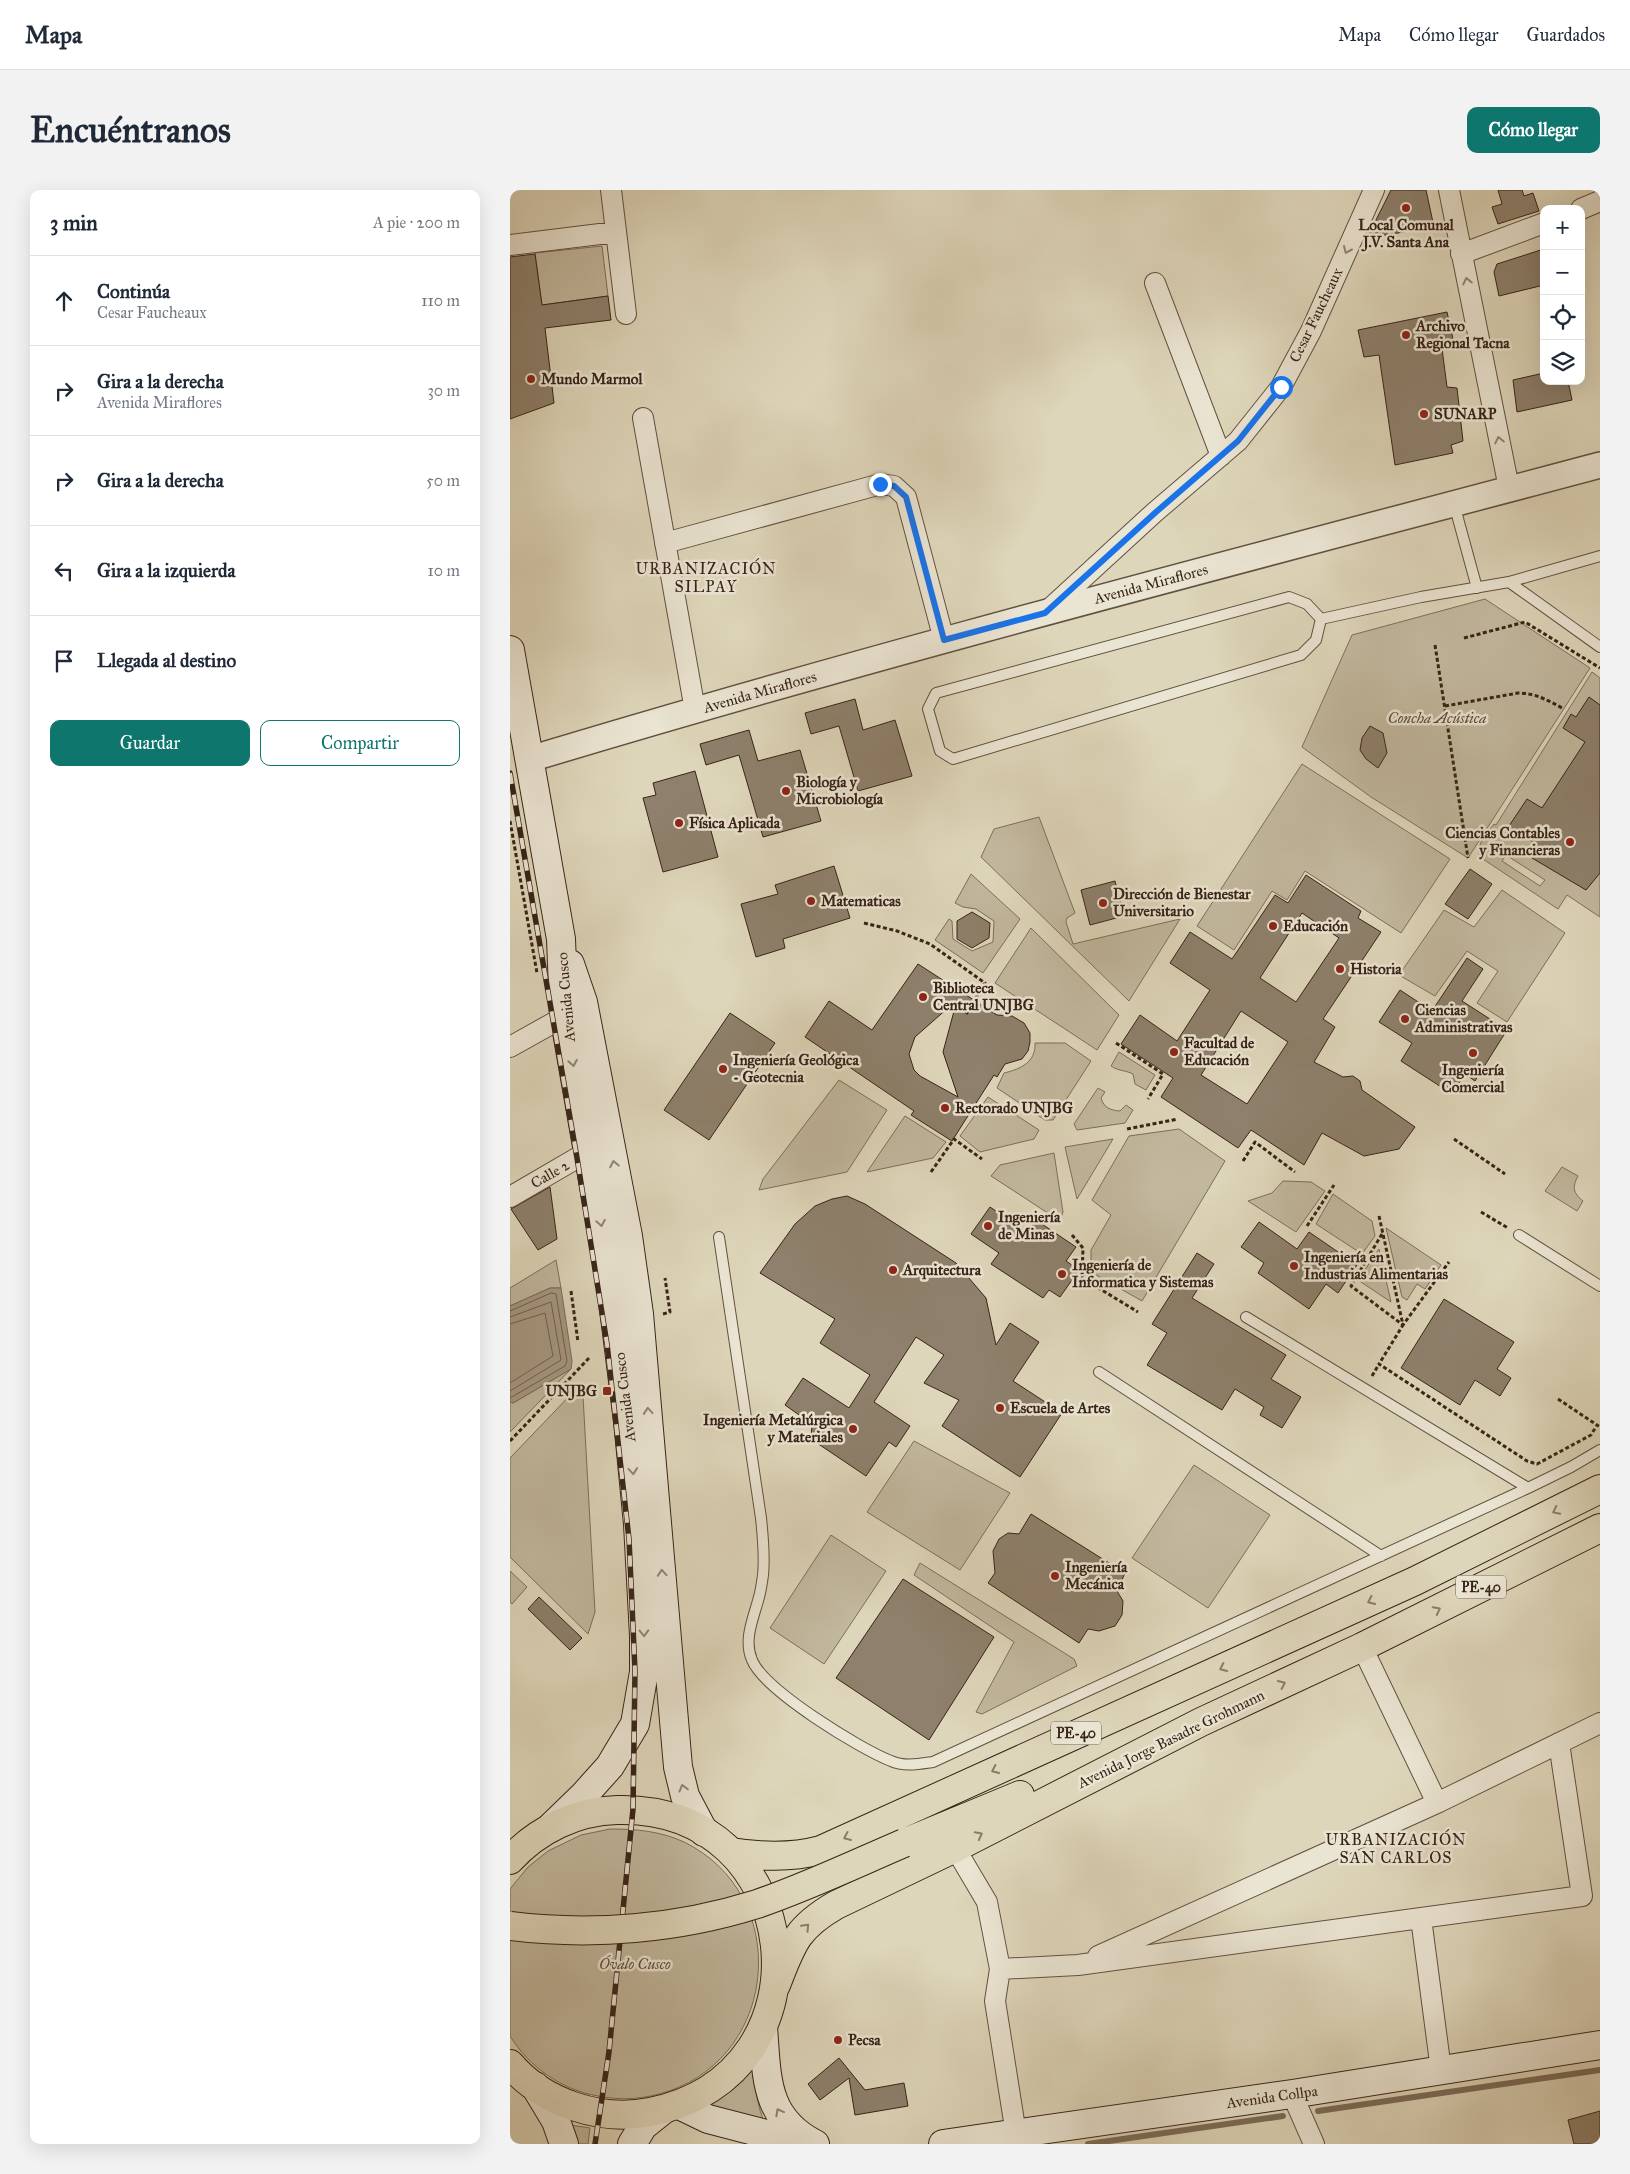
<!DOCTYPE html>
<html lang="es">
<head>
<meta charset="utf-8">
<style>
	:root { --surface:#fff; --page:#f2f2f3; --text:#1f2937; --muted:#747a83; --line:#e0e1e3; --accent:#0f766e }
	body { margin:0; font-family:"IM FELL Great Primer",serif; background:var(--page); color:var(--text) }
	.controls { position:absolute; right:15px; top:15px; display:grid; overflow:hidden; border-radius:10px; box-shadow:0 5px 20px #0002 }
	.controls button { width:45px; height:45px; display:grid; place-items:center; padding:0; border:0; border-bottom:1px solid var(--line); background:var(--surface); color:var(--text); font:25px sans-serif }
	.stop { position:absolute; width:15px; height:15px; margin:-11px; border:4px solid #1a73e8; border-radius:50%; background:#fff }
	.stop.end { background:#1a73e8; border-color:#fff; box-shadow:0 1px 5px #0008 }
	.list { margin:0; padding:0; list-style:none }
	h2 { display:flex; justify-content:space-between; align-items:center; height:65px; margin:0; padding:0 20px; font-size:21px }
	h2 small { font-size:16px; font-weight:400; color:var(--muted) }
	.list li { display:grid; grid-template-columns:32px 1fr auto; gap:15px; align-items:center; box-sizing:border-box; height:90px; padding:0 20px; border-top:1px solid var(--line) }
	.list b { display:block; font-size:19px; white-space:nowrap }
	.list p { margin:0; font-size:16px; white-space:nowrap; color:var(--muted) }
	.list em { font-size:16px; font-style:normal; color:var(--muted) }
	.actions { display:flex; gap:10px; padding:15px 20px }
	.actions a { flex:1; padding:11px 0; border:1px solid var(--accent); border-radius:10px; text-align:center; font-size:18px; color:var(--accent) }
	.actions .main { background:var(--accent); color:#fff }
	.icon { flex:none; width:28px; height:28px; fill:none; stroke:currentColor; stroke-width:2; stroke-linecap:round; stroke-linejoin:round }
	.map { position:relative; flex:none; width:1090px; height:1954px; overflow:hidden; border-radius:10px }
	header { display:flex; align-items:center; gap:30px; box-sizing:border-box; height:70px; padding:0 25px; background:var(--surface); border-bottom:1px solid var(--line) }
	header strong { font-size:24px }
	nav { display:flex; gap:28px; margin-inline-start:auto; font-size:18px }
	.intro { display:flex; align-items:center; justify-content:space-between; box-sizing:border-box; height:120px; padding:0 30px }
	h1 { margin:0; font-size:35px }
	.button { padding:12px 22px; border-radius:10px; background:var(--accent); color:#fff; font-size:18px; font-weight:700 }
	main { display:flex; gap:30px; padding:0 30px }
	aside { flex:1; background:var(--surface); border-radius:10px; box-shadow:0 5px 20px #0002 }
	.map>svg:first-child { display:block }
</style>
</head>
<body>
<header>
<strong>Mapa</strong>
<nav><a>Mapa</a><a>Cómo llegar</a><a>Guardados</a></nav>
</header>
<div class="intro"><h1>Encuéntranos</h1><a class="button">Cómo llegar</a></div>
<main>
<aside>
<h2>3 min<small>A pie · 200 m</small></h2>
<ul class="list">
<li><svg class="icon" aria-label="ahead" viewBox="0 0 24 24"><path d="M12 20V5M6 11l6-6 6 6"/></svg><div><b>Continúa</b><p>Cesar Faucheaux</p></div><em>110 m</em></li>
<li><svg class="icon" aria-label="right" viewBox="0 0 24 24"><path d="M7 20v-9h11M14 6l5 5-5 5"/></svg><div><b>Gira a la derecha</b><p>Avenida Miraflores</p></div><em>30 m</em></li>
<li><svg class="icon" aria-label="right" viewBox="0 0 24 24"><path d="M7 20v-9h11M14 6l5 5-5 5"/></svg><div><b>Gira a la derecha</b></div><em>50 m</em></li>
<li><svg class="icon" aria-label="left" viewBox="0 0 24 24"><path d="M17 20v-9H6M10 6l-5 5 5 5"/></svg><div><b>Gira a la izquierda</b></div><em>10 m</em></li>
<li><svg class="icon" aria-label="arrive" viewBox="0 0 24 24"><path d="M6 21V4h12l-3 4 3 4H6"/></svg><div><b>Llegada al destino</b></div></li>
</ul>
<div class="actions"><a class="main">Guardar</a><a>Compartir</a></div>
</aside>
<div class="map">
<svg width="1090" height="1954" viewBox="0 0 1090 1954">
	<rect width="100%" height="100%" fill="#ded6ba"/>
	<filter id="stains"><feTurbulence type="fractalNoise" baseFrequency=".004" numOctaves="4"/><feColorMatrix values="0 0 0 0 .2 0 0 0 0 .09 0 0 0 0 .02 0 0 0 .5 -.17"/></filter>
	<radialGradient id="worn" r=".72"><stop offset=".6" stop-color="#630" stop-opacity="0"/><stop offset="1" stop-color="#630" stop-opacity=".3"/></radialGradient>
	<path fill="#c2b89e" stroke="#7d6e5b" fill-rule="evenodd" d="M92,56L98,106L32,115L25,63Z
		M975,409L1080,478L958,668L861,607L792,557L842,445Z
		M1082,482L1090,488V727L1057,705L1048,719L970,667C965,655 977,644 984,634L986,635ZM996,665L1035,690L1030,696L992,671Z
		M792,574L940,669L891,743L795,681L777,710L762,701L724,760L687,736Z
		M529,627L565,723L557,728L556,732L563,754L670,729L619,811L471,667L484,639Z
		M461,684L510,729L473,783L425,750L439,729L442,731L443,749L462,761L483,752L484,731L466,719L453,717L445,713Z
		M992,700L1055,743L997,832L967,813L988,781L957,761L925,806L889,785L934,720L964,737Z
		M521,738L609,825L587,860L485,793Z
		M525,853H555L581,871L543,930H535L487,898L494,883C511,879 526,872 525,853Z
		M609,862L645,885L636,900L625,894L623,884C615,880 608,881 601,876Z
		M329,890L377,920L337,982L249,1000L253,989Z
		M588,898L595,902L591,908C594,918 600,920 610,921L616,915L623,920L615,933L567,940L564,934Z
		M478,907L529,940L524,949L470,962L450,946Z
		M395,926L436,952L423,968L357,982Z
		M669,939L715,971L632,1111L581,1082V1060L601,1025L582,1010L619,946Z
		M603,949L567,1009L555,957Z
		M544,963L553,1022L550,1031L481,986L490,975Z
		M1052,977L1068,986C1062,997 1063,1003 1073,1011L1067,1021L1035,1001Z
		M773,991L801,992L815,1001L786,1042L738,1011L762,1003Z
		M823,1004L862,1031L865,1046L852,1064L806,1034Z
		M876,1038L931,1075L915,1099L907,1094L897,1110L892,1107Z
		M869,1059L881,1112L848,1090Z
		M46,1070L51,1098H40L0,1116V1098Z
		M61,1179L0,1242V1212L3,1213Z
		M67,1198L73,1206L85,1422L78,1444L0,1367V1268Z
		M404,1251L500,1303L450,1380L357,1322Z
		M684,1275L760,1325L698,1418L622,1368Z
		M321,1345L376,1381L314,1474L260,1438Z
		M410,1373L564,1469L567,1476L472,1524L466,1522L504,1452L404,1385Z
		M0,1381L17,1397L2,1414L0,1412Z
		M100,1639C126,1639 150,1641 174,1652C281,1704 270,1863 159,1901C135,1909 112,1911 88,1906C52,1900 19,1877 0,1846V1699L18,1677L38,1661L71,1645Z
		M244,1877C245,1897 247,1917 256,1936L195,1918L205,1912Z
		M61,1935L80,1938L78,1954H67Z"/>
	<path fill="#a69983" stroke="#7a6a58" d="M40,1098H51L62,1171L61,1179L3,1213L0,1212V1116Z"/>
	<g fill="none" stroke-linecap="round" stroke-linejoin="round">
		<path stroke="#6f5e4e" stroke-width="1" d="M0,1121L41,1103L46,1104L57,1171L55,1176L0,1208
			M0,1127L41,1112L51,1170L0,1201
			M0,1134L35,1123L43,1166L0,1193"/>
		<path stroke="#7a6a58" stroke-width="6" d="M808,1921L1090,1880
			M578,1954L773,1926"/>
	</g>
	<path fill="#8e806c" stroke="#382318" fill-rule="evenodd" d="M881,0H916L924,37L857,48Z
		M988,0H1012L1014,6L1023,3L1029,21L988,34L982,17L992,14Z
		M1034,59V95L989,106L984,82L987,74Z
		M25,64L32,115L98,106L101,130L35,138L44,213L0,229V67Z
		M937,122L943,149L931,151L937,197L947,198L953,251L941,255L943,263L885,275L869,165L854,167L848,140Z
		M1034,183V191H1058L1062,210L1007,222L1003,190Z
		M1079,507L1090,515V683L1076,700L1022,668L1029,656L999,636L1017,609L1032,618L1075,552L1053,538L1061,524L1066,527Z
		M345,509L353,540L385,530L402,586L348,601L329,536L301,544L295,523Z
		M860,536L873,543L877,563L868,578L856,569L850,560L852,548Z
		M239,540L248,571L290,560L311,631L253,647L229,565L196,575L190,554Z
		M185,581L208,667L153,682L133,608L146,605L143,593Z
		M324,676L340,728L273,749L275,758L246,767L231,714L268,704L265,695Z
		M960,679L982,694L958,729L935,714Z
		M796,685L851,721L848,728L871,742L813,829L825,837L804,872L833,887L843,886L850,891L852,900L905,937L889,959L854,966L812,943L794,975L741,940L728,958L651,907L663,888L611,854L630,825L667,851L700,800L660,773L680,742L722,769L765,705L778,713ZM792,723L829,748L786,812L750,788ZM731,821L778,852L737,914L691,885Z
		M605,691L614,726L580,735L571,700Z
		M462,722L480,733L479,748L462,758L447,749V731Z
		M957,768L973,779L952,811L997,840L965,891L955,884L942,904L891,871L902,853L869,832L890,800L922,821Z
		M408,774L487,825L502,826L514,833L520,843V852L518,861L512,869L495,874L487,887L484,885L442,951L401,925L404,921L295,847L319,811L362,840ZM447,810L433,862L448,907L410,886L404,880L399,864L405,847Z
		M220,823L265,853L199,950L154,920Z
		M40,997L47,1049L28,1060L1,1019Z
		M337,1006L355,1014L446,1073L476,1108L486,1155L500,1133L529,1152L503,1191L552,1223L510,1287L432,1236L449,1210L414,1193L434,1165L406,1147L364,1212L400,1236L386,1257L379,1252L356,1286L301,1249L302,1234L275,1215L293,1188L339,1218L360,1185L310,1153L325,1129L250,1083L285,1034L305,1016L322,1009Z
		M480,1017L518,1043L526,1030L566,1057L556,1071L569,1080L550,1107L539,1100L533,1108L481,1074L489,1063L461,1044Z
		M749,1032L787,1059L799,1042L847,1075L828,1103L816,1094L799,1119L748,1083L754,1073L731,1057Z
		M687,1063L704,1074L682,1108L776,1165L761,1189L791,1207L772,1238L750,1225L754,1217L725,1199L712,1220L637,1175L657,1143L642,1134Z
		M934,1109L1004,1152L987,1179L1001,1188L990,1206L965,1190L950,1215L891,1178Z
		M521,1324L615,1383L607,1401L613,1411L612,1425L605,1436L589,1441L578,1439L569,1453L478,1393L485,1383L483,1361L489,1349L498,1343L509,1344Z
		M393,1389L484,1447L419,1550L326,1488Z
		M29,1407L72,1448L60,1460L18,1419Z
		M329,1868L355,1900L394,1893L398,1916L345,1925L339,1888L310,1910L298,1894Z
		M1090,1921V1954H1064L1058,1930Z"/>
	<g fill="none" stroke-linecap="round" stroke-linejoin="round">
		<g stroke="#625040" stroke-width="12">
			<path id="service" d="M944,314L967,398
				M999,392L1090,457
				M779,407L797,414L811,429L806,450L791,465L443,569L430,561L418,519L426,503Z
				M811,429L911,407L999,392L1090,366
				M1009,1045L1090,1096
				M209,1047L251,1328C253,1347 255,1366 253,1385C252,1392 251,1400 249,1407C244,1427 233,1449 242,1470C254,1500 350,1559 381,1571C394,1577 409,1574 423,1572L1018,1298L1061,1277L1090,1260
				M736,1127L1018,1298
				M589,1182L871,1366"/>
		</g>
		<g stroke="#625040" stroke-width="22">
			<path id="minor" d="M101,0L116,124
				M939,0L999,298
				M1071,19L1090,11
				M0,55L106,42
				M951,64L1034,33
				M645,93L711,266
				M133,228L185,520
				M155,353L371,294L384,296L396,307L434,450
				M535,423L645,322L728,251L771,197L801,141L864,0
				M0,857L43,833L65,818
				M0,1007L67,968L78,959
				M852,1457L927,1613
				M445,1658L477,1712L490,1779L485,1811L506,1944
				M911,1728L931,1880
				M588,1766L927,1613L1090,1533
				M490,1779L568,1775L1072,1706L1049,1553
				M782,1904L804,1954"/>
		</g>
		<g stroke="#625040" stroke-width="28">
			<path id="tertiary" d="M20,569C374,462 733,370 1090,275"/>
		</g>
		<g stroke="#382318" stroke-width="30">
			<path id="secondary" d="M0,460L51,749L54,825L100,1087L118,1231L128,1334L134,1446V1482L125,1534L100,1576L74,1605L41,1637
				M60,774L73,812L118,1046L129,1124L168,1577L175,1606L194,1642
				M253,1837C257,1887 254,1928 305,1954
				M25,1896L46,1931L54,1954
				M169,1915L198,1929L294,1954
				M122,1954L133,1936L153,1920
				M433,1954L782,1904L1090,1855"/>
		</g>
		<g stroke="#382318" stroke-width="30">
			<path id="trunk" d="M394,1653L510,1605
				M221,1662C252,1667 281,1668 311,1660L905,1391L1090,1299
				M0,1670C27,1640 66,1621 107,1620C296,1614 328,1885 140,1922C91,1932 33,1913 0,1874
				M266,1795C282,1754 286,1738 326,1715L445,1658L691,1532L852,1457L1090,1338"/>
		</g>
		<path stroke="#382318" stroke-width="3" stroke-dasharray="4 2.5" stroke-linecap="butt" d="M954,448L1015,432L1090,478
			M925,455L958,668
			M935,516L1008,503C1026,503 1039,511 1054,519
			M0,631L27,783
			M354,733L387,741L420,754L475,793L455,826
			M606,853L653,884L638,909
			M617,939L668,929
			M944,949L995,984
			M733,971L745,952L785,982
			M421,982L444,949L472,969
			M971,1022L998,1038
			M869,1026L893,1135L869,1174L1017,1271L1027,1274L1081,1245L1087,1235L1090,1237
			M797,1036L824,995
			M872,1044L841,1096L893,1135L939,1072
			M562,1045L573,1058L572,1088L628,1122
			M61,1101L68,1152
			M153,1124L160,1122L155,1088
			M862,1186L869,1174
			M1048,1209L1087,1235
			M0,1251L80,1167"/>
		<use href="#service" stroke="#eae4d2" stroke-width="10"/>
		<use href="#minor" stroke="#eae4d2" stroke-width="20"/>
		<use href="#tertiary" stroke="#eae4d2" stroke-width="25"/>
		<use href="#secondary" stroke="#eae4d2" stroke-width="28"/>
		<use href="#trunk" stroke="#ded6ba" stroke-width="28"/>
		<g stroke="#382318" stroke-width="5.5">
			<path id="rail" d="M0,583L67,968L97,1154L119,1349L125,1481L123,1619L99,1862L85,1954"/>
		</g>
		<use href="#rail" stroke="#eae4d2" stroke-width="4" stroke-dasharray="11" stroke-linecap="butt"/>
		<g stroke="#382318" stroke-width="30" stroke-linecap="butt">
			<path id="trunk-bridge" d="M0,1736C82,1746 168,1739 247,1714C297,1697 345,1674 394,1653"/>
		</g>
		<use href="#trunk-bridge" stroke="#ded6ba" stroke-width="28"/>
	</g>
	<defs><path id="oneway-chevron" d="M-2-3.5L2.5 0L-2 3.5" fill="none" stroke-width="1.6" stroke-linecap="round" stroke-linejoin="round" transform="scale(1.25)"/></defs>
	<g stroke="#918475">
		<use href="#oneway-chevron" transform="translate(837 60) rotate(114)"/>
		<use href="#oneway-chevron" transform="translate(957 91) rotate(-102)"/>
		<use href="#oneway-chevron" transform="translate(989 250) rotate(-102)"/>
		<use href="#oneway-chevron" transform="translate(63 873) rotate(80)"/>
		<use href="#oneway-chevron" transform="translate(104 974) rotate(-101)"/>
		<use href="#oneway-chevron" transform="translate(91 1033) rotate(80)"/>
		<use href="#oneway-chevron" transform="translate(138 1221) rotate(-95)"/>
		<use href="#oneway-chevron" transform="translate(123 1281) rotate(85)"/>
		<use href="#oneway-chevron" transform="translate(152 1383) rotate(-94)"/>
		<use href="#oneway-chevron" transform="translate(134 1443) rotate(88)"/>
		<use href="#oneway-chevron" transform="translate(173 1598) rotate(-105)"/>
		<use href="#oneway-chevron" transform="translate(269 1922) rotate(-119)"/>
	</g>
	<g stroke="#8b7c69">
		<use href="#oneway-chevron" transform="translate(1046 1321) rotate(154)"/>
		<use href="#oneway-chevron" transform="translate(861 1411) rotate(155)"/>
		<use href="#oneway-chevron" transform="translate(927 1420) rotate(-27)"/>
		<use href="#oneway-chevron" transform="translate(713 1478) rotate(155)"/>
		<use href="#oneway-chevron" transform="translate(772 1494) rotate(-25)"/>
		<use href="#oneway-chevron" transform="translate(485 1580) rotate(155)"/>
		<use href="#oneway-chevron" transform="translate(469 1645) rotate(-28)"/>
		<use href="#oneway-chevron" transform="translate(337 1647) rotate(156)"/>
		<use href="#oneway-chevron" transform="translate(296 1737) rotate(-47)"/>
	</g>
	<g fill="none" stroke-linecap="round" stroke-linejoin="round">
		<path stroke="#1a73e8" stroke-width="6" d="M370,294L384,296L396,307L434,450L535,423L646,322L728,251L771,197"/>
	</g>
	<g fill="#8f2418" stroke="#eae4d2" stroke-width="2">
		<circle cx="896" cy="18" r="5"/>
		<circle cx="896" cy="145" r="5"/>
		<circle cx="21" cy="189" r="5"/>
		<circle cx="914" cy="224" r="5"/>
		<circle cx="276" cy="601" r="5"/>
		<circle cx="169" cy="633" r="5"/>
		<circle cx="1060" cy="652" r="5"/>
		<circle cx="301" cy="711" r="5"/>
		<circle cx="593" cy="713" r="5"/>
		<circle cx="763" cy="736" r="5"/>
		<circle cx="830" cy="779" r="5"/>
		<circle cx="413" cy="807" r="5"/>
		<circle cx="895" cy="829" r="5"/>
		<circle cx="664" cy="862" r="5"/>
		<circle cx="963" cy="863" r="5"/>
		<circle cx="213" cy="879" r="5"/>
		<circle cx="435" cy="918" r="5"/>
		<circle cx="478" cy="1036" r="5"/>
		<circle cx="784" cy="1076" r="5"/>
		<circle cx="383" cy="1080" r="5"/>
		<circle cx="552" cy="1084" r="5"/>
		<rect x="92" y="1196" width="10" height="10" rx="2.5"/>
		<circle cx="490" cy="1218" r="5"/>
		<circle cx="343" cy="1239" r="5"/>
		<circle cx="545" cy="1386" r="5"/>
		<circle cx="328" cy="1850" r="5"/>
	</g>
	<g text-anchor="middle" stroke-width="5" stroke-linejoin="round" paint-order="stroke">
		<g fill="#eae4d2" stroke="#6d5d50" stroke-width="1">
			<rect x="946" y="1385.5" width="50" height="23" rx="4"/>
			<rect x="541" y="1531.5" width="50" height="23" rx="4"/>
		</g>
		<g font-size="14" font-weight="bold" fill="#382318">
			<text x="971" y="1402">PE-40</text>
			<text x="566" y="1548">PE-40</text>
		</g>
		<g font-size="15" font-weight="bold" fill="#382318" stroke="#eae4d2" text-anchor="start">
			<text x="896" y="40" text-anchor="middle">Local Comunal<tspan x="896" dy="17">J.V. Santa Ana</tspan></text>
			<text x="906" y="141">Archivo<tspan x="906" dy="17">Regional Tacna</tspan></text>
			<text x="31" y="194">Mundo Marmol</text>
			<text x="924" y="229">SUNARP</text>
			<text x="286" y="597">Biología y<tspan x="286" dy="17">Microbiología</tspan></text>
			<text x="179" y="638">Física Aplicada</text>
			<text x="1050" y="648" text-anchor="end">Ciencias Contables<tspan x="1050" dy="17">y Financieras</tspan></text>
			<text x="603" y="709">Dirección de Bienestar<tspan x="603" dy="17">Universitario</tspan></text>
			<text x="311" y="716">Matematicas</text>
			<text x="773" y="741">Educación</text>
			<text x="840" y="784">Historia</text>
			<text x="423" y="803">Biblioteca<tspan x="423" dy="17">Central UNJBG</tspan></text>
			<text x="905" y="825">Ciencias<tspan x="905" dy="17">Administrativas</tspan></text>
			<text x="674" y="858">Facultad de<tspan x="674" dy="17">Educación</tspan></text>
			<text x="223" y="875">Ingeniería Geológica<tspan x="223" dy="17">- Geotecnia</tspan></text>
			<text x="963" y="885" text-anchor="middle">Ingeniería<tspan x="963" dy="17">Comercial</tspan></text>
			<text x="445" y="923">Rectorado UNJBG</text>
			<text x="488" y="1032">Ingeniería<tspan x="488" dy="17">de Minas</tspan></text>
			<text x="794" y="1072">Ingeniería en<tspan x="794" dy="17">Industrias Alimentarias</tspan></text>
			<text x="562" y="1080">Ingeniería de<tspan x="562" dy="17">Informatica y Sistemas</tspan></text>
			<text x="393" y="1085">Arquitectura</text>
			<text x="87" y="1206" text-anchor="end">UNJBG</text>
			<text x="500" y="1223">Escuela de Artes</text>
			<text x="333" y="1235" text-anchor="end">Ingeniería Metalúrgica<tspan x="333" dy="17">y Materiales</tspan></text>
			<text x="555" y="1382">Ingeniería<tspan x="555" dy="17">Mecánica</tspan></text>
			<text x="338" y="1855">Pecsa</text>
		</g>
		<g font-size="15" fill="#382318" stroke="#eae4d2">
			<text transform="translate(806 125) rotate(-64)" y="5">Cesar Faucheaux</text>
			<text transform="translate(641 394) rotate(-15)" y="5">Avenida Miraflores</text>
			<text transform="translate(250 502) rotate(-16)" y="5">Avenida Miraflores</text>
			<text transform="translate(56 807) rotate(-95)" y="5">Avenida Cusco</text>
			<text transform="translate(40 984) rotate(-30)" y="5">Calle 2</text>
			<text transform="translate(115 1207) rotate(-97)" y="5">Avenida Cusco</text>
			<text transform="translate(661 1549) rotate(-26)" y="5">Avenida Jorge Basadre Grohmann</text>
			<text transform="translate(762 1907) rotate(-8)" y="5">Avenida Collpa</text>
		</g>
		<g font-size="15" font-style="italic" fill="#5a483a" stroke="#eae4d2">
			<text x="927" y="533">Concha Acústica</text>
			<text x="125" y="1779">Óvalo Cusco</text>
		</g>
		<g font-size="16" letter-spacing="1" fill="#382318" stroke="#eae4d2">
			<text x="196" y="384">URBANIZACIÓN<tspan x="196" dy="18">SILPAY</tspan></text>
			<text x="886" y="1655">URBANIZACIÓN<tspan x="886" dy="18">SAN CARLOS</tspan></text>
		</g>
	</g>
	<rect width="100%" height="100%" filter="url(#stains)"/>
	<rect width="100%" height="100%" fill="url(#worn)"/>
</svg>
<div class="controls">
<button>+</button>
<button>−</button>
<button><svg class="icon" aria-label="locate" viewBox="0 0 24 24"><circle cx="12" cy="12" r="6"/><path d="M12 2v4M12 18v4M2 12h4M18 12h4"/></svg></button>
<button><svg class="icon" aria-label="layers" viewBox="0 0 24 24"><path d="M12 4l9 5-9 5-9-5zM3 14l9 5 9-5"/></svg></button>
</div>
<div class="stop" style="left:771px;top:197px"></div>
<div class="stop end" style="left:370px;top:294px"></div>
</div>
</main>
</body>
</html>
